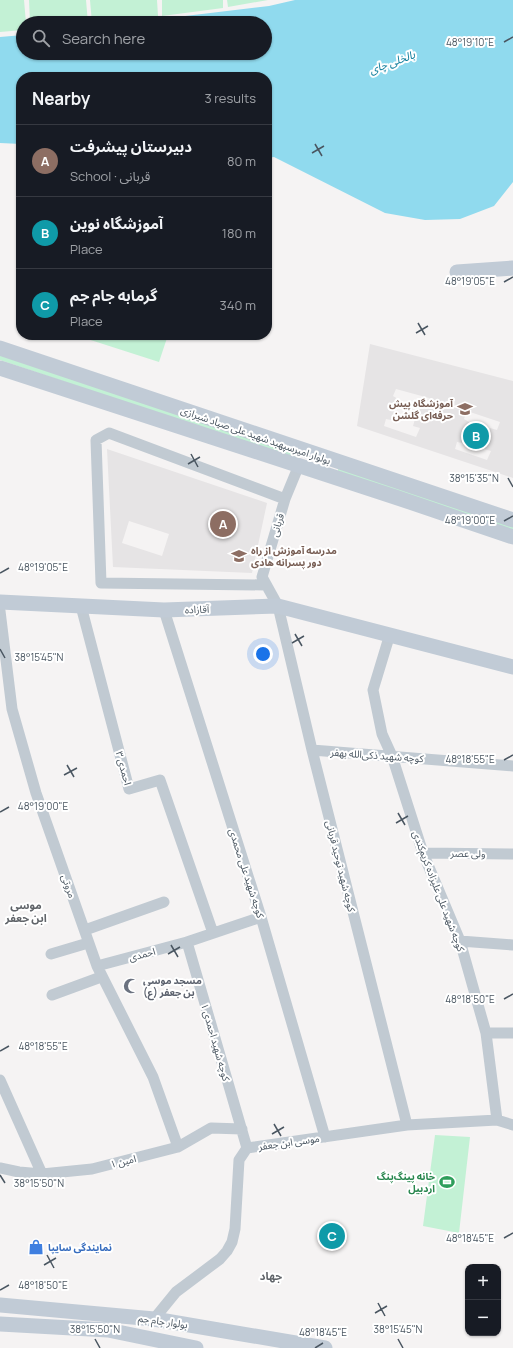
<!DOCTYPE html>
<html lang="en">
<head>
<meta charset="utf-8">
<style>
	:root { --surface:#171b24; --page:#242831; --text:#f1f3f6; --muted:#9ea1a6; --line:#363941; --accent:#7c3aed }
	body { margin:0; font-family:Manrope,"Noto Sans Arabic",sans-serif; background:var(--page); color:var(--text) }
	.controls { position:absolute; right:12px; bottom:12px; display:grid; overflow:hidden; border-radius:8px; box-shadow:0 1px 3px #0004 }
	.controls button { width:36px; height:36px; display:grid; place-items:center; padding:0; border:0; border-bottom:1px solid var(--line); background:var(--surface); color:var(--text); font:20px sans-serif }
	.you { position:absolute; left:263px; top:654px; width:14px; height:14px; margin:-10px; border:3px solid #fff; border-radius:50%; background:#1a73e8; box-shadow:0 0 0 6px #1a73e833 }
	.badge { display:grid; place-items:center; width:26px; height:26px; border-radius:50%; background:var(--accent); color:#fff; font-size:13px; font-weight:700 }
	.pin { position:absolute; translate:-50% -50%; border:2px solid #fff; box-shadow:0 1px 4px #0006 }
	.list { margin:0; padding:0; list-style:none }
	h2 { display:flex; justify-content:space-between; align-items:center; height:52px; margin:0; padding:0 16px; font-size:17px }
	h2 small { font-size:13px; font-weight:400; color:var(--muted) }
	.list li { display:grid; grid-template-columns:26px 1fr auto; gap:12px; align-items:center; box-sizing:border-box; height:72px; padding:0 16px; border-top:1px solid var(--line) }
	.list b { display:block; font-size:15px; white-space:nowrap }
	.list p { margin:0; font-size:13px; white-space:nowrap; color:var(--muted) }
	.list em { font-size:13px; font-style:normal; color:var(--muted) }
	.icon { flex:none; width:22px; height:22px; fill:none; stroke:currentColor; stroke-width:2; stroke-linecap:round; stroke-linejoin:round }
	.map { position:relative; flex:none; width:513px; height:1348px; overflow:hidden }
	.search { position:absolute; background:var(--surface); box-shadow:0 1px 3px #0004; left:16px; top:16px; width:256px; height:44px; display:flex; align-items:center; gap:10px; box-sizing:border-box; padding:0 14px; border-radius:22px; color:var(--muted); font-size:15px }
	.panel { position:absolute; background:var(--surface); box-shadow:0 1px 3px #0004; left:16px; top:72px; width:256px; height:268px; border-radius:16px }
	.map>svg:first-child { display:block }
</style>
</head>
<body>
<div class="map">
<svg width="513" height="1348" viewBox="0 0 513 1348">
	<rect width="100%" height="100%" fill="#f5f3f3"/>
	<path fill="#e6e4e5" fill-rule="evenodd" d="M370,344L513,381V478L357,426ZM396,389L429,398L426,407L419,405L413,426L420,428L416,437L384,426L386,419L391,420L398,399L393,396ZM467,411L500,422L497,430L490,428L484,449L491,451L487,460L455,449L457,442L462,443L469,422L464,419Z
		M107,449L267,503L252,573L113,567ZM129,521L169,534L162,556L122,543Z"/>
	<path fill="#c3f1d5" d="M0,0H24L26,23H23V30L0,32Z
		M29,0H86L88,23H30Z
		M90,0H157L158,16L106,23H92Z
		M162,0H223V8L162,16Z
		M227,0H268L228,7Z
		M75,335H168L159,362Z
		M0,353L294,453L296,455L294,458L196,426L0,360Z
		M338,468L513,525V531L338,471Z
		M435,1135L470,1137L459,1233L423,1226Z"/>
	<path fill="#90daee" d="M295,0H513V182L494,206L460,219L425,220L385,213L274,157L267,158V77H21V144L0,143V37L23,35V53H265V23H127L269,6Z"/>
	<g fill="none" stroke-linecap="round" stroke-linejoin="round">
		<path stroke="#c1cad2" stroke-width="11" d="M299,465L285,499L262,577L278,606L312,750L407,1125
			M266,585L101,583L96,440L109,433L285,499
			M81,606L129,789L160,780L213,933
			M164,610L261,917L325,1137
			M0,611L12,709L36,793L97,966L153,1077L178,1147
			M390,634L373,690L382,734L392,756L423,853L460,941L486,1033L497,1120
			M312,750L513,766
			M423,853L513,854
			M85,930L164,902
			M460,941L513,945
			M51,954L88,943
			M97,966L187,942
			M52,995L101,977
			M486,1033H513
			M0,1080L42,1174
			M247,1148L187,942L261,917
			M0,1168L19,1172L42,1174L92,1169L178,1147L211,1128L242,1129
			M154,1319L176,1292L220,1259L227,1251L232,1242L235,1229L239,1160L247,1148L407,1125L497,1120L513,1125"/>
		<path stroke="#c1cbd6" stroke-width="15" d="M457,272L513,268
			M0,348L513,520
			M0,368L395,497L513,537
			M0,602L164,610L278,606L513,667
			M0,1305L154,1319L325,1348
			M0,1324L108,1330L196,1348"/>
	</g>
	<path fill="none" stroke="#4a5661" stroke-width="1.5" d="M504,42L513,37M315,144L322,156M312,153L324,146M504,282L513,277M418,323L425,335M416,333L428,326M191,454L198,467M188,464L200,457M508,478L513,487M504,521L513,516M0,573L9,568M295,634L302,646M292,643L304,636M0,649L5,658M504,760L513,755M67,765L74,777M64,775L77,768M0,812L9,807M398,813L405,825M396,823L408,816M171,945L178,957M168,954L180,947M504,999L513,994M0,1051L9,1046M274,1124L281,1136M272,1134L284,1127M0,1175L5,1183M504,1238L513,1233M47,1255L54,1268M44,1265L56,1258M0,1290L9,1285M378,1303L385,1316M375,1313L387,1306M95,1339L100,1348M398,1339L403,1348M315,1348L323,1343"/>
	<defs>
		<g id="school-bare" transform="scale(1.2)"><path d="M0-5L7-2L0 1L-7-2ZM-4 1L0 2.5L4 1V4Q0 6-4 4Z" fill="#8d6e63" stroke="#fff" stroke-width="2.5" paint-order="stroke"/></g>
		<g id="mosque-bare" transform="scale(1.2)"><path d="M3.5-4.9A6 6 0 1 0 3.5 4.9A5 5 0 1 1 3.5-4.9Z" fill="#6b7280" stroke="#fff" stroke-width="2.5" paint-order="stroke"/></g>
		<g id="stadium-bare" transform="scale(1.2)"><path d="M0-5a6.5 5 0 1 0 0 10a6.5 5 0 1 0 0-10ZM-3.5-1.8h7v3.6h-7Z" fill="#2e9e5b" stroke="#fff" stroke-width="2.5" paint-order="stroke"/></g>
		<g id="shop-bare" transform="scale(1.2)"><path d="M-5-2.5h2.3a2.7 3.5 0 0 1 5.4 0H5L5.5 6h-11ZM-1.5-2.5h3a1.5 2.3 0 0 0-3 0Z" fill="#3f7fe0" stroke="#fff" stroke-width="2.5" paint-order="stroke"/></g>
	</defs>
	<g fill-rule="evenodd">
		<use href="#school-bare" x="465" y="409"/>
		<use href="#school-bare" x="239" y="556"/>
		<use href="#mosque-bare" x="131" y="986"/>
		<use href="#stadium-bare" x="447" y="1182"/>
		<use href="#shop-bare" x="36" y="1247"/>
	</g>
	<g text-anchor="middle" stroke-width="4" stroke-linejoin="round" paint-order="stroke">
		<g font-size="10" font-weight="bold" fill="#785e54" stroke="#fff" text-anchor="end">
			<text x="453" y="407">آموزشگاه پیش<tspan x="453" dy="12">حرفه‌ای گلشن</tspan></text>
			<text x="251" y="554" text-anchor="start">مدرسه آموزش از راه<tspan x="251" dy="12">دور پسرانه هادی</tspan></text>
		</g>
		<g font-size="10" fill="#4a5661" stroke="#fff">
			<text transform="translate(256 435) rotate(19)" y="4">بولوار امیرسپهبد شهید علی صیاد شیرازی</text>
			<text transform="translate(277 525) rotate(-74)" y="4">قربانی</text>
			<text transform="translate(197 609) rotate(-2)" y="4">آقازاده</text>
			<text transform="translate(377 755) rotate(4)" y="4">کوچه شهید ذکی‌الله بهفر</text>
			<text transform="translate(124 768) rotate(75)" y="4">احمدی ۳</text>
			<text transform="translate(468 853) rotate(1)" y="4">ولی عصر</text>
			<text transform="translate(341 866) rotate(76)" y="4">کوچه شهید توحید قربانی</text>
			<text transform="translate(247 873) rotate(72)" y="4">کوچه شهید علی محمدی</text>
			<text transform="translate(69 886) rotate(71)" y="4">مروتی</text>
			<text transform="translate(439 891) rotate(69)" y="4">کوچه شهید علی علیزاده کریم‌کندی</text>
			<text transform="translate(142 954) rotate(-15)" y="4">احمدی</text>
			<text transform="translate(216 1042) rotate(74)" y="4">کوچه شهید احمدی ۱</text>
			<text transform="translate(289 1142) rotate(-8)" y="4">موسی ابن جعفر</text>
			<text transform="translate(123 1161) rotate(-14)" y="4">امین ۱</text>
			<text transform="translate(163 1321) rotate(8)" y="4">بولوار جام جم</text>
		</g>
		<g font-size="10" font-weight="bold" fill="#5b616d" stroke="#fff" text-anchor="start">
			<text x="143" y="984">مسجد موسی<tspan x="143" dy="12">بن جعفر (ع)</tspan></text>
		</g>
		<g font-size="10" font-weight="bold" fill="#27864d" stroke="#fff" text-anchor="end">
			<text x="435" y="1180">خانه پینگ‌پنگ<tspan x="435" dy="12">اردبیل</tspan></text>
		</g>
		<g font-size="10" font-weight="bold" fill="#366cbe" stroke="#fff" text-anchor="start">
			<text x="48" y="1251">نمایندگی سایپا</text>
		</g>
		<g font-size="11" font-style="italic" fill="#0c7c9b" stroke="#fff">
			<text transform="translate(392 62) rotate(-20)" y="4">بالخلی چای</text>
		</g>
		<g font-size="11" font-weight="bold" fill="#5f6368" stroke="#fff">
			<text x="26" y="909">موسی<tspan x="26" dy="13">ابن جعفر</tspan></text>
			<text x="271" y="1280">جهاد</text>
		</g>
	</g>
	<g font-size="10" text-anchor="middle" fill="#4a5661" stroke="#fff" stroke-width="4" stroke-linejoin="round" paint-order="stroke">
		<text x="470" y="46">48°19'10"E</text>
		<text x="470" y="285">48°19'05"E</text>
		<text x="474" y="482">38°15'35"N</text>
		<text x="470" y="524">48°19'00"E</text>
		<text x="43" y="571">48°19'05"E</text>
		<text x="39" y="661">38°15'45"N</text>
		<text x="470" y="763">48°18'55"E</text>
		<text x="43" y="810">48°19'00"E</text>
		<text x="470" y="1003">48°18'50"E</text>
		<text x="43" y="1050">48°18'55"E</text>
		<text x="39" y="1187">38°15'50"N</text>
		<text x="470" y="1242">48°18'45"E</text>
		<text x="43" y="1289">48°18'50"E</text>
		<text x="95" y="1333">38°15'50"N</text>
		<text x="398" y="1333">38°15'45"N</text>
		<text x="323" y="1336">48°18'45"E</text>
	</g>
</svg>
<div class="controls">
<button>+</button>
<button>−</button>
</div>
<div class="you"></div>
<div class="pin badge" style="left:223px;top:524px;background:#8d6e63">A</div>
<div class="pin badge" style="left:476px;top:436px;background:#0f9aa8">B</div>
<div class="pin badge" style="left:332px;top:1236px;background:#0f9aa8">C</div>
<div class="search"><svg class="icon" aria-label="search" viewBox="0 0 24 24"><circle cx="10" cy="10" r="6"/><path d="M15 15l6 6"/></svg>Search here</div>
<section class="panel">
<h2>Nearby<small>3 results</small></h2>
<ul class="list">
<li><span class="badge" style="background:#8d6e63">A</span><div><b>دبیرستان پیشرفت</b><p>School · قربانی</p></div><em>80 m</em></li>
<li><span class="badge" style="background:#0f9aa8">B</span><div><b>آموزشگاه نوین</b><p>Place</p></div><em>180 m</em></li>
<li><span class="badge" style="background:#0f9aa8">C</span><div><b>گرمابه جام جم</b><p>Place</p></div><em>340 m</em></li>
</ul>
</section>
</div>
</body>
</html>
